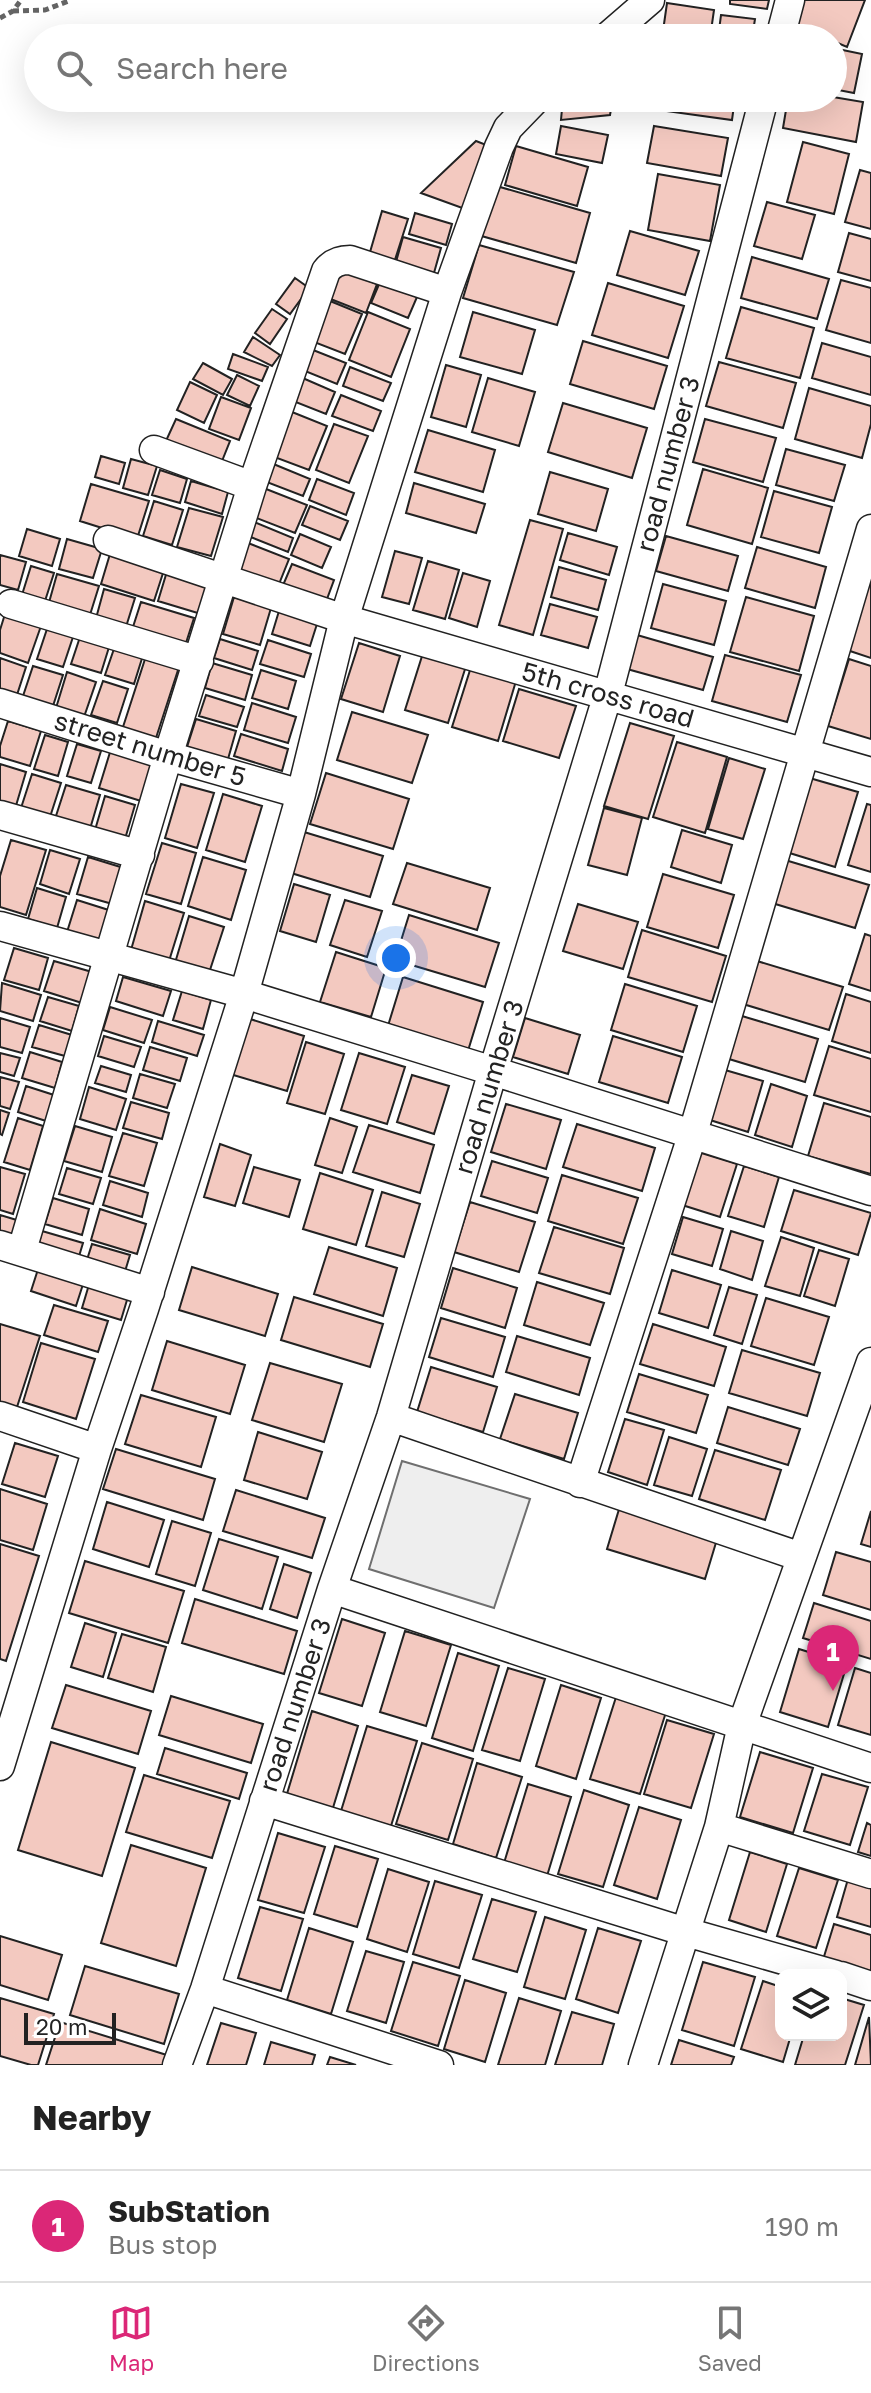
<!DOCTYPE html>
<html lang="en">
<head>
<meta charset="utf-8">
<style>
	:root { --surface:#fff; --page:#f2f2f2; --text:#222; --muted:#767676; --line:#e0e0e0; --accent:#db2777 }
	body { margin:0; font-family:"Golos Text",sans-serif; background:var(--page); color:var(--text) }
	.controls { position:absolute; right:24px; bottom:24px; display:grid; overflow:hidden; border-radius:16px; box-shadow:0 8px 32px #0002 }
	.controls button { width:72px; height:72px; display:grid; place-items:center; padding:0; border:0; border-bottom:2px solid var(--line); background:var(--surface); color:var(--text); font:40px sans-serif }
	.scale { position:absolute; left:24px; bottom:20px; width:92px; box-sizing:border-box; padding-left:8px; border:4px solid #222; border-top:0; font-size:22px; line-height:28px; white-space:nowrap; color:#222; -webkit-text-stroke:6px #fff; paint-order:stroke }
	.you { position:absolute; left:396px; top:958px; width:28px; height:28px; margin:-20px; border:6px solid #fff; border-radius:50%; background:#1a73e8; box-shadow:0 0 0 12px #1a73e833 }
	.badge { display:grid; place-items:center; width:52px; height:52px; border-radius:50%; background:var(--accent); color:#fff; font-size:26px; font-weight:700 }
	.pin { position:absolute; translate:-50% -66px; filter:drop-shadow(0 2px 4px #0008) }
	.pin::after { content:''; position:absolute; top:42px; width:28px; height:24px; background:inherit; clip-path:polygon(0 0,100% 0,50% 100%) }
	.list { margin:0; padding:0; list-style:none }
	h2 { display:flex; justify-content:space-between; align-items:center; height:104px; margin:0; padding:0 32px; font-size:34px }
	h2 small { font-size:26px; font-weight:400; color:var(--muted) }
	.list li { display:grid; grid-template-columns:52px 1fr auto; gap:24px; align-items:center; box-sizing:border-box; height:112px; padding:0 32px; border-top:2px solid var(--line) }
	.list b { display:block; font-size:30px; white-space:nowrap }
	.list p { margin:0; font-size:26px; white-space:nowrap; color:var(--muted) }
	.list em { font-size:26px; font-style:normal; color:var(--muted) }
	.icon { flex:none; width:44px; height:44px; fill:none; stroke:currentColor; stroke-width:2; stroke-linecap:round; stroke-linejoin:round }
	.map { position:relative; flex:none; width:871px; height:2065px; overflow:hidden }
	.search { position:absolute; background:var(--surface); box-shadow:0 8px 32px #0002; left:24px; right:24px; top:24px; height:88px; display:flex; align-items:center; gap:20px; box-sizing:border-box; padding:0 28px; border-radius:44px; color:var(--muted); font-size:30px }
	.sheet { height:216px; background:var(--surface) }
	nav { display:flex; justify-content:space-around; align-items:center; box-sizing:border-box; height:112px; border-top:2px solid var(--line); background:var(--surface); font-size:22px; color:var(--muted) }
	nav a { display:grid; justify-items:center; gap:4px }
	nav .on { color:var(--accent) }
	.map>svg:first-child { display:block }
</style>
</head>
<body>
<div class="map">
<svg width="871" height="2065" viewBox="0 0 871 2065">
	<rect width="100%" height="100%" fill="#fff"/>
	<path fill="#eee" stroke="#6f6f6f" stroke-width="2" d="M402,1461L530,1499L494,1608L369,1569Z"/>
	<path fill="#f3c9c0" stroke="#222" stroke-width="2" d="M730,0H769L767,9L730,4Z
		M801,0H865L847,47L833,41V38H823L792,26Z
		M667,3L714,10L710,38H662Z
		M721,15L755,19L752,38H718Z
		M833,48L862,54L854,93L833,89Z
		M833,97L863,102L856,142L783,128L788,98Z
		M563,98H613L610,115L561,120Z
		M638,98H735L732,120L637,107Z
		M561,126L608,135L602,163L556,154Z
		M654,126L728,138L721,176L647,163Z
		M476,141L489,146L465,209L421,193Z
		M803,142L849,154L834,214L787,202Z
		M516,146L588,167L577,206L505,185Z
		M860,170L871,173V229L845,222Z
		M658,174L720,185L710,241L648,230Z
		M493,185L590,213L576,263L478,235Z
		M767,202L815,215L802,259L754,246Z
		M382,211L408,219L393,266L368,259Z
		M415,213L452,224L446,245L409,234Z
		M630,231L699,251L685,295L617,275Z
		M849,233L871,239V281L838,272Z
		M403,237L441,248L432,280L394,269Z
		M479,245L574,272L557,325L463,298Z
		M752,257L829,279L817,319L741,298Z
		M340,269L377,284L366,313L328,298Z
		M295,278L309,288L290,314L276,304Z
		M841,280L871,288V343L826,330Z
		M380,282L417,297L408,318L371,303Z
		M608,283L684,306L668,358L592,335Z
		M330,301L362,314L345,354L314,342Z
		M741,307L814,328L800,378L726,358Z
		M272,309L287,319L270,344L255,333Z
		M368,312L410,329L391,377L349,360Z
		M473,312L535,330L522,374L460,357Z
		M253,337L280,355L272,366L244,352Z
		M583,341L667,366L654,409L570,384Z
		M822,343L871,357V395L812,378Z
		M308,348L346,363L337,384L300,369Z
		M233,354L268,367L262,381L228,369Z
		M719,362L796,383L783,428L706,406Z
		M203,363L232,379L223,395L193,379Z
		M446,365L481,375L466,427L431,417Z
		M350,367L391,383L383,401L343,386Z
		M237,375L259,386L250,406L227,395Z
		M298,376L335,392L326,414L288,399Z
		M488,378L535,392L519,446L472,432Z
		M190,382L217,395L204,423L177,410Z
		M809,388L871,406V424L862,458L795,439Z
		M341,395L381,411L373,431L332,416Z
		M221,397L251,408L239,440L209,429Z
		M563,403L647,428L632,478L548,452Z
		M287,410L327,426L309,470L269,455Z
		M176,419L230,441L220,466L165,443Z
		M705,419L776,438L763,482L693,462Z
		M334,424L368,436L349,483L316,470Z
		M428,430L495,450L483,492L415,472Z
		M786,449L845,465L834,501L776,485Z
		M101,456L125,463L119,484L95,477Z
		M131,459L157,466L148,495L123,488Z
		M271,463L310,479L303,496L264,481Z
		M703,469L768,488L752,544L687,525Z
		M160,470L187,479L180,503L152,495Z
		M550,472L608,489L596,531L538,514Z
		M317,479L354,493L346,515L309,500Z
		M191,481L228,492L222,514L185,502Z
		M414,483L485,504L476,533L406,513Z
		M91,484L149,501L137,539L80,521Z
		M261,487L307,505L295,533L249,515Z
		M774,491L832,507L819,553L761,537Z
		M154,501L183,510L172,545L143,536Z
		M310,506L348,521L340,540L302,525Z
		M189,508L223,517L211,556L177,547Z
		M530,520L563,529L533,635L499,625Z
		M254,522L293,538L288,552L248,536Z
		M27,529L60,539L52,566L19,556Z
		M568,533L617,547L609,575L560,560Z
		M300,534L331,547L322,568L291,555Z
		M666,536L738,556L728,591L656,571Z
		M67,539L102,549L93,578L59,569Z
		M248,543L289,559L277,589L236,573Z
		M757,547L826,567L815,608L745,588Z
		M395,551L422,558L409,604L382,597Z
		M110,554L164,570L154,601L101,584Z
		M0,555L26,562L18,590L0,585Z
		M428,561L459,570L445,619L413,610Z
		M292,564L334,580L324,607L281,590Z
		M31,566L54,573L44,604L21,598Z
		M559,567L606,580L598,610L551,597Z
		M168,568L211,581L201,614L158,601Z
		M463,573L490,581L477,627L449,618Z
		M57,574L99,586L89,618L48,606Z
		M871,574V658L847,650Z
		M663,584L726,601L714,645L651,628Z
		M104,589L135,598L125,630L95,622Z
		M234,597L271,608L260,645L223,634Z
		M746,597L814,616L799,671L730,652Z
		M141,602L194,618L185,646L132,630Z
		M550,604L597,617L588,648L541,635Z
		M279,611L317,624L310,646L272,634Z
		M5,614L41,626L28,663L0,653V630Z
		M49,623L75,631L63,667L37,659Z
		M81,634L110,644L101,673L71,664Z
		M637,635L713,657L703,690L627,669Z
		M220,639L258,651L252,670L214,658Z
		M268,640L311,654L304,677L260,664Z
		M116,643L144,652L134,684L105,675Z
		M359,643L400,656L383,712L341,699Z
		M423,653L466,666L448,723L405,710Z
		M725,655L801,675L787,722L712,701Z
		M146,656L179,667L155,741L122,730Z
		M0,658L26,667L15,701L0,696Z
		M849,659L871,666V739L828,726Z
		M212,663L252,675L245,700L205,688Z
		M33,666L63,675L52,709L22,699Z
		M471,667L516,681L498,741L452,727Z
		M261,670L296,681L288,709L252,698Z
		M67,672L96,682L84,717L56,708Z
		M103,681L128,689L117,723L91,715Z
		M519,689L576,706L559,758L503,741Z
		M206,695L244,707L237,727L199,716Z
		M252,703L296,717L288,743L244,730Z
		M352,712L428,735L412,783L337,760Z
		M196,719L236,731L228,759L187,747Z
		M8,721L41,731L30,766L0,757V746Z
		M630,723L674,736L648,819L604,806Z
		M241,734L288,749L282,771L234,756Z
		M45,735L68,742L58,776L34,769Z
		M677,742L727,757L705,833L653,817Z
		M77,744L101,751L91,783L67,776Z
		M111,749L153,762L141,801L99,788Z
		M729,758L765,769L743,839L708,829Z
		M0,764L26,772L15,809L0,805Z
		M326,773L409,799L393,849L310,824Z
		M32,774L61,783L50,817L21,808Z
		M806,777L858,792L835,867L783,851Z
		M181,784L214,793L197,848L165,838Z
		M66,785L100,795L90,829L55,819Z
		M223,794L262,806L245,862L206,850Z
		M105,796L135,805L125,839L95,830Z
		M867,804L871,805V872L848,865Z
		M604,808L642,818L627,875L588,865Z
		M682,830L732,845L721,883L671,867Z
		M304,832L383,856L370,897L291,873Z
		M11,840L46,850L26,915L0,907V876Z
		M162,843L196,853L181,904L146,894Z
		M50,850L80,859L69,894L40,884Z
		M88,857L127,869L116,905L77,894Z
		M203,857L246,870L231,920L188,906Z
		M785,860L869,885L855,928L772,903Z
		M407,863L490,888L477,930L393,904Z
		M663,874L734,895L718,948L647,927Z
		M294,884L330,895L316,942L280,931Z
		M37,888L66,897L57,928L28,919Z
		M77,900L115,912L106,943L67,932Z
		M345,900L382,911L367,957L330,945Z
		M145,901L184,913L169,961L131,950Z
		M578,904L638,922L623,969L563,951Z
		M409,915L499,943L485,987L395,960Z
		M189,916L224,927L209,973L175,963Z
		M642,930L726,956L712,1002L628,977Z
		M865,934L871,936V991L849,984Z
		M14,948L48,958L39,990L4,980Z
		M336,952L386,968L371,1017L320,1002Z
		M54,961L92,972L82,1003L44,991Z
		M757,961L843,987L829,1030L743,1004Z
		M123,977L171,991L163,1016L116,1001Z
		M403,977L483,1002L467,1054L387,1029Z
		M2,983L41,995L33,1021L0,1011Z
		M625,984L697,1006L683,1052L611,1030Z
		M182,991L211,1000L203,1029L173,1020Z
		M846,994L871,1002V1053L832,1041Z
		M48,997L79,1006L72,1031L40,1021Z
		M110,1007L152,1020L144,1043L103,1030Z
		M742,1016L818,1039L805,1082L729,1059Z
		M0,1018L30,1027L22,1053L0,1047Z
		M247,1018L304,1036L287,1091L230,1074Z
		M525,1018L580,1035L568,1074L513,1057Z
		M158,1021L204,1035L197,1056L152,1042Z
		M39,1025L72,1035L65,1056L32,1047Z
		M104,1036L141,1047L134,1067L98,1056Z
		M613,1036L682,1057L668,1103L599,1082Z
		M306,1042L344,1054L325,1114L287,1103Z
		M829,1046L871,1059V1112L814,1095Z
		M150,1047L187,1058L180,1081L143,1070Z
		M30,1052L62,1062L55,1088L22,1078Z
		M0,1053L20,1058L14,1076L0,1072Z
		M359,1053L405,1067L387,1124L341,1110Z
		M101,1066L131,1075L126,1092L95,1083Z
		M725,1070L763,1081L748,1132L710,1120Z
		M140,1074L175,1084L167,1108L133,1098Z
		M412,1075L449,1086L434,1134L397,1122Z
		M0,1077L19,1082L10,1109L0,1106Z
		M771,1084L807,1096L792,1147L755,1135Z
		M26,1086L54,1095L46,1121L18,1112Z
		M89,1087L126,1099L116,1130L80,1119Z
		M131,1102L169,1113L162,1139L123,1128Z
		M824,1103L871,1117V1174L808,1156Z
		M506,1104L561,1120L546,1169L491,1152Z
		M0,1110L9,1113L2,1135L0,1134Z
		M18,1118L43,1126L30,1170L4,1162Z
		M330,1118L357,1127L342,1173L315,1165Z
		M577,1124L655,1148L642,1191L563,1167Z
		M369,1125L434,1145L420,1193L353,1172Z
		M75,1126L112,1137L102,1172L64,1161Z
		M123,1133L157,1143L144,1186L109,1176Z
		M220,1144L251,1155L235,1206L204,1197Z
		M695,1151L737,1164L720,1217L679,1204Z
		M492,1161L548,1178L537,1213L481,1196Z
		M744,1166L779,1177L764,1227L728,1216Z
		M0,1167L25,1174L13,1214L0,1210Z
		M254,1167L300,1180L289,1217L243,1203Z
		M67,1168L101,1178L93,1204L59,1194Z
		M320,1173L373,1190L356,1245L303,1229Z
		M562,1175L638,1198L623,1244L548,1221Z
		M110,1181L148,1193L142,1217L103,1205Z
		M794,1190L871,1213L858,1255L781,1231Z
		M382,1192L420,1204L404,1257L366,1246Z
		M53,1198L89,1209L82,1235L45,1224Z
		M470,1202L535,1222L519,1272L454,1252Z
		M100,1209L146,1224L137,1254L91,1240Z
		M0,1215L20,1221L13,1243L0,1239Z
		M683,1217L723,1229L712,1266L672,1254Z
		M554,1227L624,1248L610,1294L539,1273Z
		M42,1231L83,1243L77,1263L37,1251Z
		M731,1231L763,1241L752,1280L720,1269Z
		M781,1237L814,1248L800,1296L765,1286Z
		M92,1244L130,1255L123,1278L85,1266Z
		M329,1247L397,1268L383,1316L314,1294Z
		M819,1250L849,1259L835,1306L804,1296Z
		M41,1260L86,1275L76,1306L31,1291Z
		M192,1267L278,1294L265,1336L179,1310Z
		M453,1268L517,1288L505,1328L441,1308Z
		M672,1270L721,1285L708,1328L659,1313Z
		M91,1278L130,1290L121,1320L82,1308Z
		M537,1282L604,1303L590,1345L524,1325Z
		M729,1287L757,1295L742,1344L714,1335Z
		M294,1297L383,1324L370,1367L281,1340Z
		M766,1298L829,1317L814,1365L751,1346Z
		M54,1305L108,1321L98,1352L44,1335Z
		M441,1318L505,1337L493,1377L429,1357Z
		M0,1324L40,1336L17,1407L0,1402Z
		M653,1324L726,1347L714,1386L640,1364Z
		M517,1336L590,1358L579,1395L506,1372Z
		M167,1341L245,1365L230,1414L152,1390Z
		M41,1343L95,1359L76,1419L23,1402Z
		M742,1350L820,1373L807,1416L729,1393Z
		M270,1363L342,1384L324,1442L252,1420Z
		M431,1367L497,1387L483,1432L417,1412Z
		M639,1374L708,1395L696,1433L627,1412Z
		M515,1394L578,1413L564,1459L500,1439Z
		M141,1395L216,1417L201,1467L125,1444Z
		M728,1407L800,1429L788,1465L717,1443Z
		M625,1419L664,1430L647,1485L608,1472Z
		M258,1432L322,1452L307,1499L244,1480Z
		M669,1437L707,1449L692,1496L654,1485Z
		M15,1443L58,1456L45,1497L2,1484Z
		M116,1449L215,1479L203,1520L103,1489Z
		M715,1450L781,1470L765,1520L699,1499Z
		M0,1489L47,1504L33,1550L0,1540Z
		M236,1490L325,1518L312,1558L223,1531Z
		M107,1502L164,1520L149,1567L93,1549Z
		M620,1506L718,1536L705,1579L607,1549Z
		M871,1511V1547L861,1544Z
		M172,1521L211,1533L195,1586L156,1574Z
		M219,1539L278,1557L262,1609L203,1590Z
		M0,1544L39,1556L6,1661L0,1659Z
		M836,1552L871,1562V1610L823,1595Z
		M85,1561L184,1591L168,1643L69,1613Z
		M284,1564L311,1573L297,1618L270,1609Z
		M195,1599L297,1631L284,1674L182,1643Z
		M814,1603L871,1621V1659L803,1638Z
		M342,1619L385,1633L362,1706L319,1693Z
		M85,1623L116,1633L103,1677L71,1667Z
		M405,1631L451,1645L426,1726L380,1712Z
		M122,1634L166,1647L153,1692L108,1678Z
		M799,1649L847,1664L828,1727L780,1712Z
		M458,1653L499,1666L473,1751L432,1738Z
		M508,1668L545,1679L520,1761L482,1750Z
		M855,1668L871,1673V1735L838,1725Z
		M66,1685L151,1711L138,1754L52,1728Z
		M561,1685L601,1698L576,1779L536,1766Z
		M617,1694L667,1709L640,1794L590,1779Z
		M171,1696L263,1724L251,1763L159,1735Z
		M312,1711L358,1726L332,1811L286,1797Z
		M667,1720L714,1734L691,1808L644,1794Z
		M367,1726L417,1741L391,1826L341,1811Z
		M51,1742L135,1768L102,1876L18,1850Z
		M422,1743L473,1759L448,1840L396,1824Z
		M165,1748L247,1773L239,1799L157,1774Z
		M760,1752L813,1768L793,1833L740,1817Z
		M477,1763L522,1777L496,1858L453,1844Z
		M822,1774L868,1787L850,1845L804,1831Z
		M144,1775L230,1801L212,1858L126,1832Z
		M528,1784L571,1797L547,1876L504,1863Z
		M584,1790L629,1805L603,1887L558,1874Z
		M639,1807L681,1820L657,1899L614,1885Z
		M867,1823L871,1825V1856L858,1852Z
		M278,1833L325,1847L304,1913L258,1900Z
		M131,1845L206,1868L176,1966L101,1943Z
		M335,1846L378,1859L357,1927L314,1914Z
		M750,1852L787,1864L766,1932L729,1920Z
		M799,1868L838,1880L816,1948L777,1936Z
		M388,1869L429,1882L407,1952L367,1939Z
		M848,1879L871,1886V1927L837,1917Z
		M435,1881L482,1895L459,1968L413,1954Z
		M492,1899L536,1912L517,1972L473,1959Z
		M260,1907L303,1919L281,1991L238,1978Z
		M545,1917L586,1930L565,1999L524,1987Z
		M834,1924L871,1935V1969L868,1977L822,1963Z
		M309,1928L353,1942L331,2014L287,2000Z
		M598,1928L641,1941L618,2013L576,1999Z
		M0,1936L62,1955L48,2000L0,1985Z
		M366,1951L404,1962L386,2023L347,2011Z
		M413,1962L460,1976L438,2046L391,2031Z
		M703,1962L755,1977L734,2046L682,2030Z
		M85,1966L179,1994L164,2044L70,2015Z
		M465,1980L506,1993L485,2062L444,2049Z
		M763,1981L781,1987V2035H791L783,2062L741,2049Z
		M0,1998L54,2014L38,2065H31L0,2056Z
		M519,1998L561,2011L545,2065H498Z
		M841,1998L864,2005L845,2065H795L804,2035H841Z
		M572,2012L614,2024L602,2065H555Z
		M869,2017L871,2065H855Z
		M60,2022L170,2056L168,2065H46Z
		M221,2023L256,2033L246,2065H207Z
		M679,2040L734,2057L731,2065H671Z
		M271,2042L315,2055L312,2065H264Z
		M330,2057L356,2065H327Z"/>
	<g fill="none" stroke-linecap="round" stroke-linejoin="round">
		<g stroke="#222" stroke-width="31">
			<path id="minor" d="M606,38L650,0
				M780,38L790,0
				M154,450L252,486
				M108,540L344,619L871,772
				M11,604L199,661
				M0,703L168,756L301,794
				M0,815L140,855
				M0,926L244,994L493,1071L871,1191
				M0,1245L150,1292
				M22,1250L168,756L252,486L326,271C332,263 339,260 350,260L447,292
				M0,1416L97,1449
				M391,1417L801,1557
				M580,1483L692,1136L871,529
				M332,1589L871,1768
				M0,1766L97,1449L144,1309L244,994L301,794L344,619L447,292L499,147L508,128L537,98
				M264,1801L686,1932L836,1975
				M719,1827L871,1874
				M841,1976L871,1986
				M205,1989L439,2065
				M177,2065L205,1989L332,1589L391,1417L493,1071L608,694L764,98
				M643,2065L719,1827L742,1725L871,1362"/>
		</g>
		<path stroke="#646464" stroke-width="5" stroke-dasharray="6 4" stroke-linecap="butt" d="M13,11L45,10L71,0
			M0,18L13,11L21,0"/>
		<use href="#minor" stroke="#fff" stroke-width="28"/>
	</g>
	<g text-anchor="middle" stroke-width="6" stroke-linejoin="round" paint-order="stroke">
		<g font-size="26" fill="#222" stroke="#fff">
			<text transform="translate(668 464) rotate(-75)" y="9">road number 3</text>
			<text transform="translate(608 695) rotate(16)" y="9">5th cross road</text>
			<text transform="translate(150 749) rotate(17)" y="9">street number 5</text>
			<text transform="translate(489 1087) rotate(-73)" y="9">road number 3</text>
			<text transform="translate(295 1705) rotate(-72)" y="9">road number 3</text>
		</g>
	</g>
</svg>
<div class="controls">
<button><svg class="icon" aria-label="layers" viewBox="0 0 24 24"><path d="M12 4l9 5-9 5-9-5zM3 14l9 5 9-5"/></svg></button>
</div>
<div class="scale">20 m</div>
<div class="you"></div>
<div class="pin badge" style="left:833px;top:1691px">1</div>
<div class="search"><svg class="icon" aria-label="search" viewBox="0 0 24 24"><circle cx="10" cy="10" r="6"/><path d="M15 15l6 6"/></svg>Search here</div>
</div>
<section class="sheet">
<h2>Nearby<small></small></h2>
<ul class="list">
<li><span class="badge">1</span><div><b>SubStation</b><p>Bus stop</p></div><em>190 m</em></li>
</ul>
</section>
<nav>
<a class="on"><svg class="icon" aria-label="map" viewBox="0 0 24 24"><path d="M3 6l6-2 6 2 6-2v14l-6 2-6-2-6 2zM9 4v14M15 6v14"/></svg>Map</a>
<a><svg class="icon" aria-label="directions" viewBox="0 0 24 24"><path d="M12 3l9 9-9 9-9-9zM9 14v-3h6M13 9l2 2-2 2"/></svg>Directions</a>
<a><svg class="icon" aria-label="saved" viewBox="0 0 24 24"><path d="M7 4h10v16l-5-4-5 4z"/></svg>Saved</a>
</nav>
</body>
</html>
